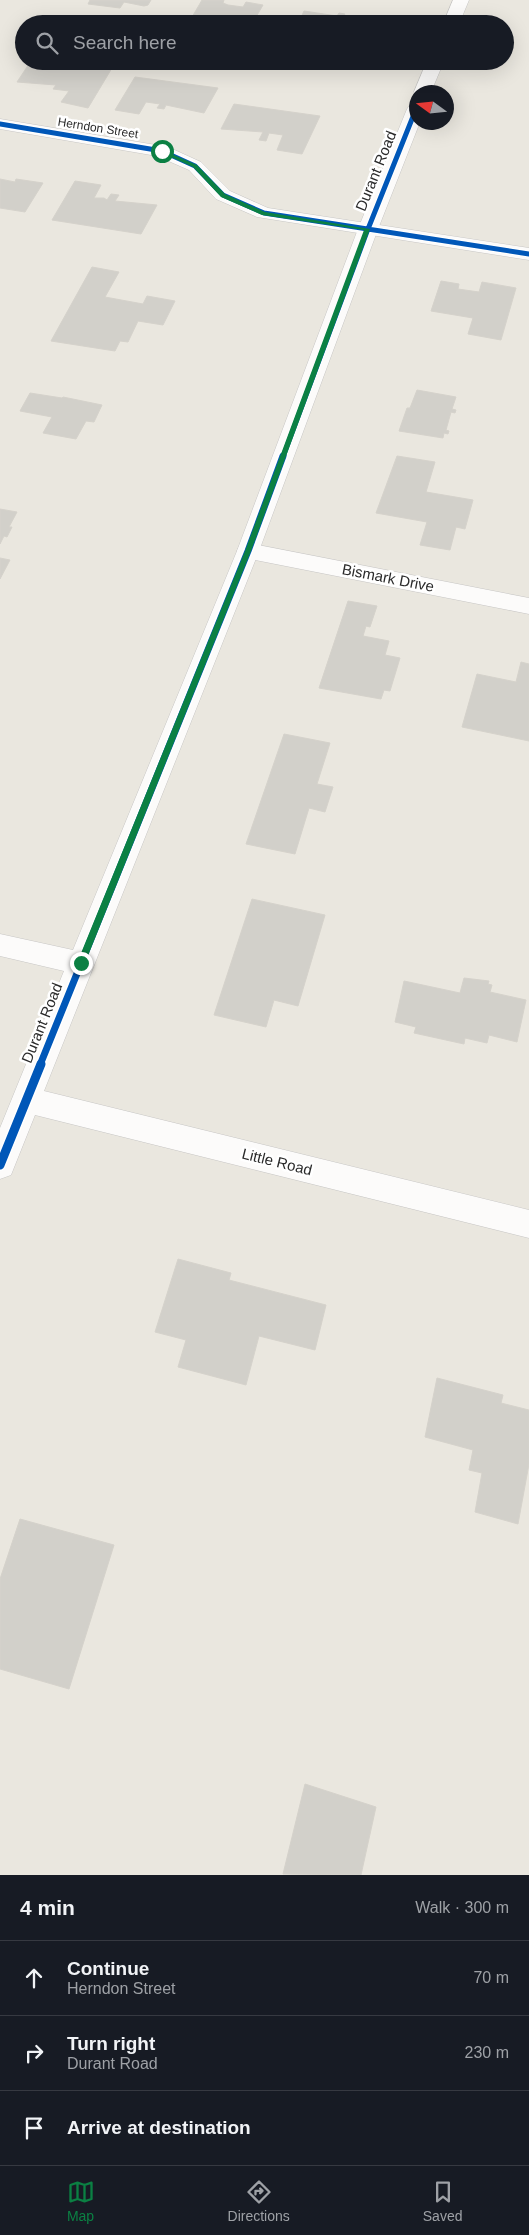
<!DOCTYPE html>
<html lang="en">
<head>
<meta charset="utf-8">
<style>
	:root { --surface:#171b24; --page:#242831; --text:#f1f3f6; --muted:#9ea1a6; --line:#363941; --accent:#0b8043 }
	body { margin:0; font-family:Helvetica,sans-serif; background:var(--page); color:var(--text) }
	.compass { position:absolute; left:409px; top:85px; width:45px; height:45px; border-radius:50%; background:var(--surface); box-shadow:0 5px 20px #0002; rotate:285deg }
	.stop { position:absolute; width:15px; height:15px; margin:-11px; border:4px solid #0b8043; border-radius:50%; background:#fff }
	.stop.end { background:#0b8043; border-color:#fff; box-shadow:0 1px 5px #0008 }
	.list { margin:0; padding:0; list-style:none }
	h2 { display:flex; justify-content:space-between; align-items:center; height:65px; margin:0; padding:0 20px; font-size:21px }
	h2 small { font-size:16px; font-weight:400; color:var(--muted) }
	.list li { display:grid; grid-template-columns:32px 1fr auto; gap:15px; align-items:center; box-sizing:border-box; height:75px; padding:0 20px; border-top:1px solid var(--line) }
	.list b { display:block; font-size:19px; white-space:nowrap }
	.list p { margin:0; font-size:16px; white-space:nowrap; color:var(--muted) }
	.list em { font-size:16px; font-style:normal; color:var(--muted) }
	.icon { flex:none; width:28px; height:28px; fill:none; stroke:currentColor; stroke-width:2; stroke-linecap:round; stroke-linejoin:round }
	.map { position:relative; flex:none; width:529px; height:1875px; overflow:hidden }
	.search { position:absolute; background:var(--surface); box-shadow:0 5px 20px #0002; left:15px; right:15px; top:15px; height:55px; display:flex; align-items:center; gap:12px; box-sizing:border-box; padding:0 18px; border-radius:28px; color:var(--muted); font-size:19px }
	.sheet { height:290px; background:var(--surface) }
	nav { display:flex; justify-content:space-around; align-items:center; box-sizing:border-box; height:70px; border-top:1px solid var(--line); background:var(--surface); font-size:14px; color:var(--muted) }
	nav a { display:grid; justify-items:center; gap:2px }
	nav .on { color:var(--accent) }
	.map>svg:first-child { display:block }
</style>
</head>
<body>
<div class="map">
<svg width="529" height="1875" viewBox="0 0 529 1875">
	<rect width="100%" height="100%" fill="#eae7df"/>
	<path fill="#d2d0ca" stroke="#d5d2cb" d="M90,0H151L148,5L144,6L124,2L120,8L88,4Z
		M202,0H224L223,3L228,5L243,7L246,2L263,5L252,24H188Z
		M304,11L337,16L339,13L345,14L343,17L370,20L369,24H298Z
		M31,61H54L112,68L88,108L61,102L69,91L53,89L56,85L17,82Z
		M135,77L218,88L204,113L166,105L164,109L157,108L160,104L146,102L139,114L115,110Z
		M234,104L320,116L302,154L277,150L283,135L269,133L266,141L259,140L263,132L221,129Z
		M0,179L15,182L16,179L43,183L25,212L0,208Z
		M75,181L101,185L94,198H104L107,200L111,194L119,195L115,201L157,205L141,234L52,220Z
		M92,267L119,272L105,297L143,304L147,296L175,301L163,325L138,321L128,342L120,341L115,351L51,341Z
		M441,281L459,284L458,289L479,292L482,282L516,288L501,340L468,334L473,318L431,311Z
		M417,390L456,397L452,409L456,410L455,413L451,412L446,430L449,431L448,434L444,433L443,438L399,431L407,408H410Z
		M30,393L62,398L63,397L102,405L94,422L86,421L76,439L43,433L52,417L20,411Z
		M397,456L435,462L426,492L473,500L465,529L456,527L450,550L420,545L427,522L376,513Z
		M0,509L17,512L9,527H12L7,537L4,536L0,544Z
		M0,558L10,560L0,579Z
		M348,601L377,606L370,627L366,626L363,636L389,641L385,655L400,658L390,691L384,690L381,699L319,688Z
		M521,662L529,664V741L462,727L477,674L516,682Z
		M284,734L330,743L317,784L333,787L325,812L309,808L295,854L246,844Z
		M252,899L325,915L298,1006L274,1000L266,1027L214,1015Z
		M464,978L489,981L488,984L492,985L490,992L526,1000L517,1042L489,1035L487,1043L465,1038L464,1044L414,1033L416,1027L395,1022L404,981L460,993Z
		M178,1259L231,1273L229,1280L326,1305L315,1350L259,1336L246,1385L178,1367L186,1340L155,1332Z
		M437,1378L503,1395L501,1403L529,1410V1464L518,1524L475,1512L482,1473L469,1470L473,1450L425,1437Z
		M20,1519L114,1545L69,1689L0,1669V1579Z
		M305,1784L376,1807L361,1875L283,1874Z"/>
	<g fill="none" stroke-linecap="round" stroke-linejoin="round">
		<g stroke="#c7c6c5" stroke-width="1">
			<path id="street" d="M0,119L168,147L201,162L230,191L268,208L529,248V260L257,217L216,199L189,170L157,156L0,129Z
				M248,543L529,598V614L240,557L237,551L240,545Z"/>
		</g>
		<g stroke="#c7c6c5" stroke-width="1">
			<path id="secondary" d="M453,0H469L459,24H443Z
				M427,61H444L431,92H416V95L414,92Z
				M416,104V122H420L378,229L259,551L44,1091L529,1210V1238L35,1115L11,1175L0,1179V1128L64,971L0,956V934L73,950L237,551L358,229L407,109L410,105Z"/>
		</g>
		<use href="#street" fill="#fcfbfa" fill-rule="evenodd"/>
		<use href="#secondary" fill="#fcfbfa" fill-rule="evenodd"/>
		<g stroke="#fff" stroke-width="7">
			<path id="cycleway-far2" d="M0,124L162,151L195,166L223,195L264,213L529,254
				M283,457L368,229L416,109"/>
		</g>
		<g stroke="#fff" stroke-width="10">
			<path id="cycleway-far1" d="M40,1065L248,551L283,456"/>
		</g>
		<g stroke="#fff" stroke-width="12">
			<path id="cycleway" d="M0,1165L41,1064"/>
		</g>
		<use href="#cycleway-far2" stroke="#0057b8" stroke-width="5"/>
		<use href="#cycleway-far1" stroke="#0057b8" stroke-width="7"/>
		<use href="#cycleway" stroke="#0057b8" stroke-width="9"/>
	</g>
	<path fill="#0b8043" d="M160,149L197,165L225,194L265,212L370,229L251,551L85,963L81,966L77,963L245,551L364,230L262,215L221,197L193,167L160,152Z"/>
	<g text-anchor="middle" stroke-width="5" stroke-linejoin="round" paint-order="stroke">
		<g font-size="12" fill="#2b2b2b" stroke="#fff">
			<text transform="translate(98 128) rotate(9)" y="4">Herndon Street</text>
		</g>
		<g font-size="15" fill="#2b2b2b" stroke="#fff">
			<text transform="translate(376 171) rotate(-68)" y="5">Durant Road</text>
			<text transform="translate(388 578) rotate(11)" y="5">Bismark Drive</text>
			<text transform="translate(42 1023) rotate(-68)" y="5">Durant Road</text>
			<text transform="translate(277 1162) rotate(14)" y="5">Little Road</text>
		</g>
	</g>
</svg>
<svg class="compass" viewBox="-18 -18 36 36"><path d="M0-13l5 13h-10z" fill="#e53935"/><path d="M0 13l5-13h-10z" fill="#9ea1a6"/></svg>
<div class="stop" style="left:162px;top:151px"></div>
<div class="stop end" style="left:81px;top:963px"></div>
<div class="search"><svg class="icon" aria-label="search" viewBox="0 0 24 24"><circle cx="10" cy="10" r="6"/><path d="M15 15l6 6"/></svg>Search here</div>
</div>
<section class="sheet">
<h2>4 min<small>Walk · 300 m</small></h2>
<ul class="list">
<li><svg class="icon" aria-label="ahead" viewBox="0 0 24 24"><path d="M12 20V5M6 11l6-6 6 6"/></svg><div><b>Continue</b><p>Herndon Street</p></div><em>70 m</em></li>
<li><svg class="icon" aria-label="right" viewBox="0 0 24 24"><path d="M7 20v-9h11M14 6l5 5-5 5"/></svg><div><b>Turn right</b><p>Durant Road</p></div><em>230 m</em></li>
<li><svg class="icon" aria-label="arrive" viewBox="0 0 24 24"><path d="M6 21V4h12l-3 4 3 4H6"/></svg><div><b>Arrive at destination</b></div></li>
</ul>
</section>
<nav>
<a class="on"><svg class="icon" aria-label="map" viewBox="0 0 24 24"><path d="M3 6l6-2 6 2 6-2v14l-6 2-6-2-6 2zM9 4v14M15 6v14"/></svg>Map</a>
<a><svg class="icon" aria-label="directions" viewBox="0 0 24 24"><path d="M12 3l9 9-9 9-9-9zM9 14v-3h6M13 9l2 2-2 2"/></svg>Directions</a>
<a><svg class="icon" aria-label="saved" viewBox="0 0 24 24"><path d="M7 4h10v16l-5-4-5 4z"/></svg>Saved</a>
</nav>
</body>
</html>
